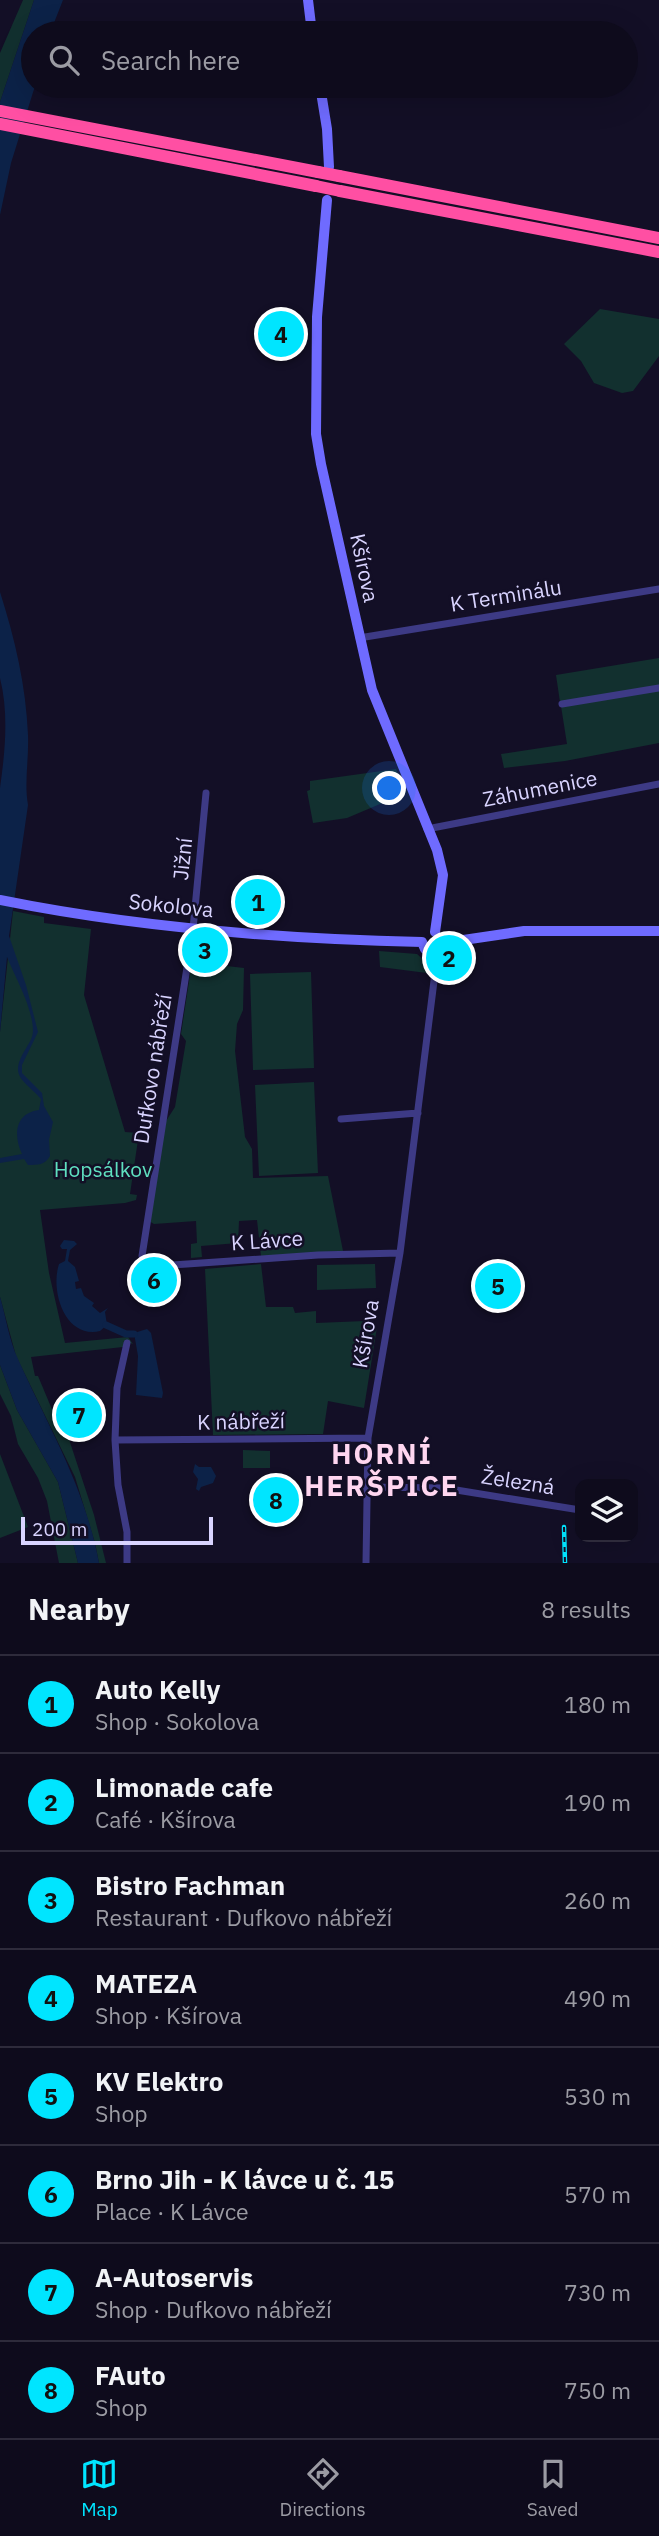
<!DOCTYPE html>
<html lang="en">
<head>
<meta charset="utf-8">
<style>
	:root { --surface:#0e0b1c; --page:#171425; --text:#f1f3f6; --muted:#9b9ba3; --line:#2e2b3b; --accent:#00e5ff }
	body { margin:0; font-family:"IBM Plex Sans",sans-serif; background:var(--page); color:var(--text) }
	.controls { position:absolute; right:21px; bottom:21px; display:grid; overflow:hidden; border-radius:14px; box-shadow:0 7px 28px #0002 }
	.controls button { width:63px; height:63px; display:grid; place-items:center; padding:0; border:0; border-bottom:2px solid var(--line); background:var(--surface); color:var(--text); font:35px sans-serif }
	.scale { position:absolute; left:21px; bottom:18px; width:192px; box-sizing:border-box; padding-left:7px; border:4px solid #d9d4ff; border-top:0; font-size:19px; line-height:24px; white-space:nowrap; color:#d9d4ff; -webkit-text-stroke:5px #130f26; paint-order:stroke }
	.you { position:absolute; left:390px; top:789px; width:24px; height:24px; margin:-18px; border:5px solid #fff; border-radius:50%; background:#1a73e8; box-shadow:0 0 0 10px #1a73e833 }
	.badge { display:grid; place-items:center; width:46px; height:46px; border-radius:50%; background:var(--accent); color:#111; font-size:23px; font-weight:700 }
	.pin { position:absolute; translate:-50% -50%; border:4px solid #fff; box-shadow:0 2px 7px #0006 }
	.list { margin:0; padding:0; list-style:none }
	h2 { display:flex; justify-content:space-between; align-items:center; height:91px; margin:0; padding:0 28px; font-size:30px }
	h2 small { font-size:23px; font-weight:400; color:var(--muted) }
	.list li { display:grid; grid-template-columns:46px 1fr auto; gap:21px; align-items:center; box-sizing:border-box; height:98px; padding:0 28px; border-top:2px solid var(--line) }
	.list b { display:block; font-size:26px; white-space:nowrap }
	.list p { margin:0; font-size:23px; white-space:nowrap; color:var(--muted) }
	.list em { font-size:23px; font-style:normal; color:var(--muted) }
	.icon { flex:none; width:38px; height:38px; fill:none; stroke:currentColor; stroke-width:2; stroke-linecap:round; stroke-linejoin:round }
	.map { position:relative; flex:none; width:659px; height:1563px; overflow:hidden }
	.search { position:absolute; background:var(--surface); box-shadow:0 7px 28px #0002; left:21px; right:21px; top:21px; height:77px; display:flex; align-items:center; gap:18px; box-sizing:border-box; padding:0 24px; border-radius:38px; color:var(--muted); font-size:26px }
	.sheet { height:875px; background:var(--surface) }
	nav { display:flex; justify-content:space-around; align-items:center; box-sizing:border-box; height:98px; border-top:2px solid var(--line); background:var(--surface); font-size:19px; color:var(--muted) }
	nav a { display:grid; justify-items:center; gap:4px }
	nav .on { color:var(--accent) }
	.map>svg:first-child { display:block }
</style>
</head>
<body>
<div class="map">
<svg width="659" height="1563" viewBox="0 0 659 1563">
	<rect width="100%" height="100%" fill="#130f26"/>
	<path fill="#12302f" d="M23,0H34L0,102V53Z
		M600,309L659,319V356L633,391L622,393L594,383L581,361L564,344Z
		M659,658V685L560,702L556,675Z
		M659,689V743L565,761L504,768L501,754L567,744L561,706Z
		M396,769L406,793L347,818L313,823L307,791L310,790V781Z
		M13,911L44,917V923L91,929L84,995L125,1132L139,1133L130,1194L137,1195L136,1200L125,1203L40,1210L49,1273L65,1343L128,1337L133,1344L124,1341L123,1347L31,1357L35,1376H38L56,1419L62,1418L94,1515L106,1563H99L95,1543L75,1477L16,1356L0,1297V1032Z
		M379,951L417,954L426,962L427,973L380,967Z
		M192,962L244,968L243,1010L237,1024L235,1051L245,1137L252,1149L253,1178L328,1176L343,1251L261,1256L257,1220L239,1221L238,1243L201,1246L202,1257L191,1258V1244L197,1243L196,1221L154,1224L149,1221L166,1121L175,1107L186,1041L181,1034Z
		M311,972L314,1068L253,1070L250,974Z
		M314,1082L318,1173L259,1176L255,1085Z
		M261,1264L266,1307H293L295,1313L316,1311V1323L365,1321V1325L377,1327L364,1408L328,1401L323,1434L213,1435L205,1269Z
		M375,1264L376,1288L317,1290V1265Z
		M0,1365L17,1410L58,1482L78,1563H59L47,1501L38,1478L18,1444L11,1416L0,1394Z
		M243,1450L270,1451V1468H243Z
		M0,1454L28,1527L0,1538Z"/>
	<path fill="#0c2248" d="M34,0H63L50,33H33L35,86L11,163L0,215V102Z
		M0,592C15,639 26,686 28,735C29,759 24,783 28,805L9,936L26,985L38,1032L22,1065V1073L42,1093L44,1106L53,1122L49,1140L50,1156C45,1165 38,1165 28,1165L24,1159L0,1163V1158L22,1154C13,1135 15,1113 39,1110L41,1099C23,1079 9,1077 25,1050C29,1043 33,1038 33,1030C32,1006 16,979 7,957L0,1032V788C5,752 9,714 0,678Z
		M64,1240L74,1241L77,1244L70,1250L68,1261L75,1267L79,1281L75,1282L76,1289L81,1288L84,1296L94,1303L92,1306L100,1313L108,1308L105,1312L107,1325L100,1331C65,1339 50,1291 59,1264L65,1261L67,1249H62L60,1246Z
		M0,1297C6,1317 9,1340 18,1359C49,1428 85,1487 99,1563H78L58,1482L17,1410L0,1365Z
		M147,1329L151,1333L163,1393L162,1398L136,1395L138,1356L134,1333Z
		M195,1464L199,1467H211L216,1476L213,1483L201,1487L199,1491L196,1489L198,1479L193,1472Z"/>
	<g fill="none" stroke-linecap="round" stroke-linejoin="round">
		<path stroke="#0c2248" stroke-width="7" d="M106,1325L126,1334H134"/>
		<path stroke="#3d3a85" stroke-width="7" d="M359,638L659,589
			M562,704L659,688
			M206,793L193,929L142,1256L146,1262L158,1266L318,1255L400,1253
			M427,829L659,784
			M341,1119L418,1113
			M115,1440L368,1438
			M366,1487L444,1488L580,1510
			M127,1563V1532L118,1485L115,1440L117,1388L127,1343
			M366,1563L368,1438L400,1253L435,973L434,952"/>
		<path stroke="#6f6bff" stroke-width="10" d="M308,0L312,33
			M320,86L327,129L329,167
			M327,200L317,317L316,434L321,464L372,690L437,850L443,875L435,932
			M0,900C138,928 282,939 422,942
			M422,942L425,949L431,952L439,950L443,943
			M443,943L524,931H659"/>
		<path stroke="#ff4fa3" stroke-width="12" d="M0,111L318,172
			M0,124L316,186
			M339,176L659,238
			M340,191L659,252"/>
		<g stroke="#00e5ff" stroke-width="4.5">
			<path id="rail" d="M564,1527L565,1563"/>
		</g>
		<use href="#rail" stroke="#130f26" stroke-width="2" stroke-dasharray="5" stroke-linecap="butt"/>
		<path stroke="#ff4fa3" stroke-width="12" d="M318,172L339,176
			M316,186L340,191"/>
	</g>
	<g text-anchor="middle" stroke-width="5" stroke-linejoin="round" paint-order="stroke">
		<g font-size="21" fill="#d9d4ff" stroke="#130f26">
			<text transform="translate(364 568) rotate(78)" y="7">Kšírova</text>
			<text transform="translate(506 596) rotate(-9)" y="7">K Terminálu</text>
			<text transform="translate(540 789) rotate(-11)" y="7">Záhumenice</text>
			<text transform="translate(183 859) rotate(-84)" y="7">Jižní</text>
			<text transform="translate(171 906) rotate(6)" y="7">Sokolova</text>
			<text transform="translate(153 1069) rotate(-81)" y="7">Dufkovo nábřeží</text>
			<text transform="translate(267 1241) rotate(-4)" y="7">K Lávce</text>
			<text transform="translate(366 1334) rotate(-80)" y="7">Kšírova</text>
			<text transform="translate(241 1422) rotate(-1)" y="7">K nábřeží</text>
			<text transform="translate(518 1482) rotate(9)" y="7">Železná</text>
		</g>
		<g font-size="21" fill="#5fe0c0" stroke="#130f26">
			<text x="103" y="1177">Hopsálkov</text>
		</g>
		<g font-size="28" font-weight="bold" letter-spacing="2" fill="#ffd6f0" stroke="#130f26">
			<text x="382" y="1464">HORNÍ<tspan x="382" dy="32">HERŠPICE</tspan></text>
		</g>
	</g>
</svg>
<div class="controls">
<button><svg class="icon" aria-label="layers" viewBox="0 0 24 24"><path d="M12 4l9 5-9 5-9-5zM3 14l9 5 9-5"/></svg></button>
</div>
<div class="scale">200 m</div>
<div class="you"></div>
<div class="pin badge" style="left:258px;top:902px">1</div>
<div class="pin badge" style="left:449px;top:958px">2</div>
<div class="pin badge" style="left:205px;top:950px">3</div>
<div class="pin badge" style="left:281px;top:334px">4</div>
<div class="pin badge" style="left:498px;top:1286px">5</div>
<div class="pin badge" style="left:154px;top:1280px">6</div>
<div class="pin badge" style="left:79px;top:1415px">7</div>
<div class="pin badge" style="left:276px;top:1500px">8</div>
<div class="search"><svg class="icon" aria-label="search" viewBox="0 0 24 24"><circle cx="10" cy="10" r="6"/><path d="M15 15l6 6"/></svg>Search here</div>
</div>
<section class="sheet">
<h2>Nearby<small>8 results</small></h2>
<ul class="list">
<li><span class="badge">1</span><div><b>Auto Kelly</b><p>Shop · Sokolova</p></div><em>180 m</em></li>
<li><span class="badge">2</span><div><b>Limonade cafe</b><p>Café · Kšírova</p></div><em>190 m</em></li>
<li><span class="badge">3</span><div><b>Bistro Fachman</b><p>Restaurant · Dufkovo nábřeží</p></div><em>260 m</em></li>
<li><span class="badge">4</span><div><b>MATEZA</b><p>Shop · Kšírova</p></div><em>490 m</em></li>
<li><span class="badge">5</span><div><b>KV Elektro</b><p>Shop</p></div><em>530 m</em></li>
<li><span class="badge">6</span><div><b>Brno Jih - K lávce u č. 15</b><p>Place · K Lávce</p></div><em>570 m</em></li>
<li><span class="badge">7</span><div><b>A-Autoservis</b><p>Shop · Dufkovo nábřeží</p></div><em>730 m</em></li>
<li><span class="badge">8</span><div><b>FAuto</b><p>Shop</p></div><em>750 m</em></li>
</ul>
</section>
<nav>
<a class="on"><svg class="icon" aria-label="map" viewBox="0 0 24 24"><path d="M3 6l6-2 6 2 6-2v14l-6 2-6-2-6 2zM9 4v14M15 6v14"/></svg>Map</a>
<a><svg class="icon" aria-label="directions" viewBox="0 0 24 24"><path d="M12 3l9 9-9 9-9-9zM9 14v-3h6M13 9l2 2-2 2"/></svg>Directions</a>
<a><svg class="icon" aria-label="saved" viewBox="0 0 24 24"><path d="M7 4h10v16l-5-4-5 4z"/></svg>Saved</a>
</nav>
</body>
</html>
